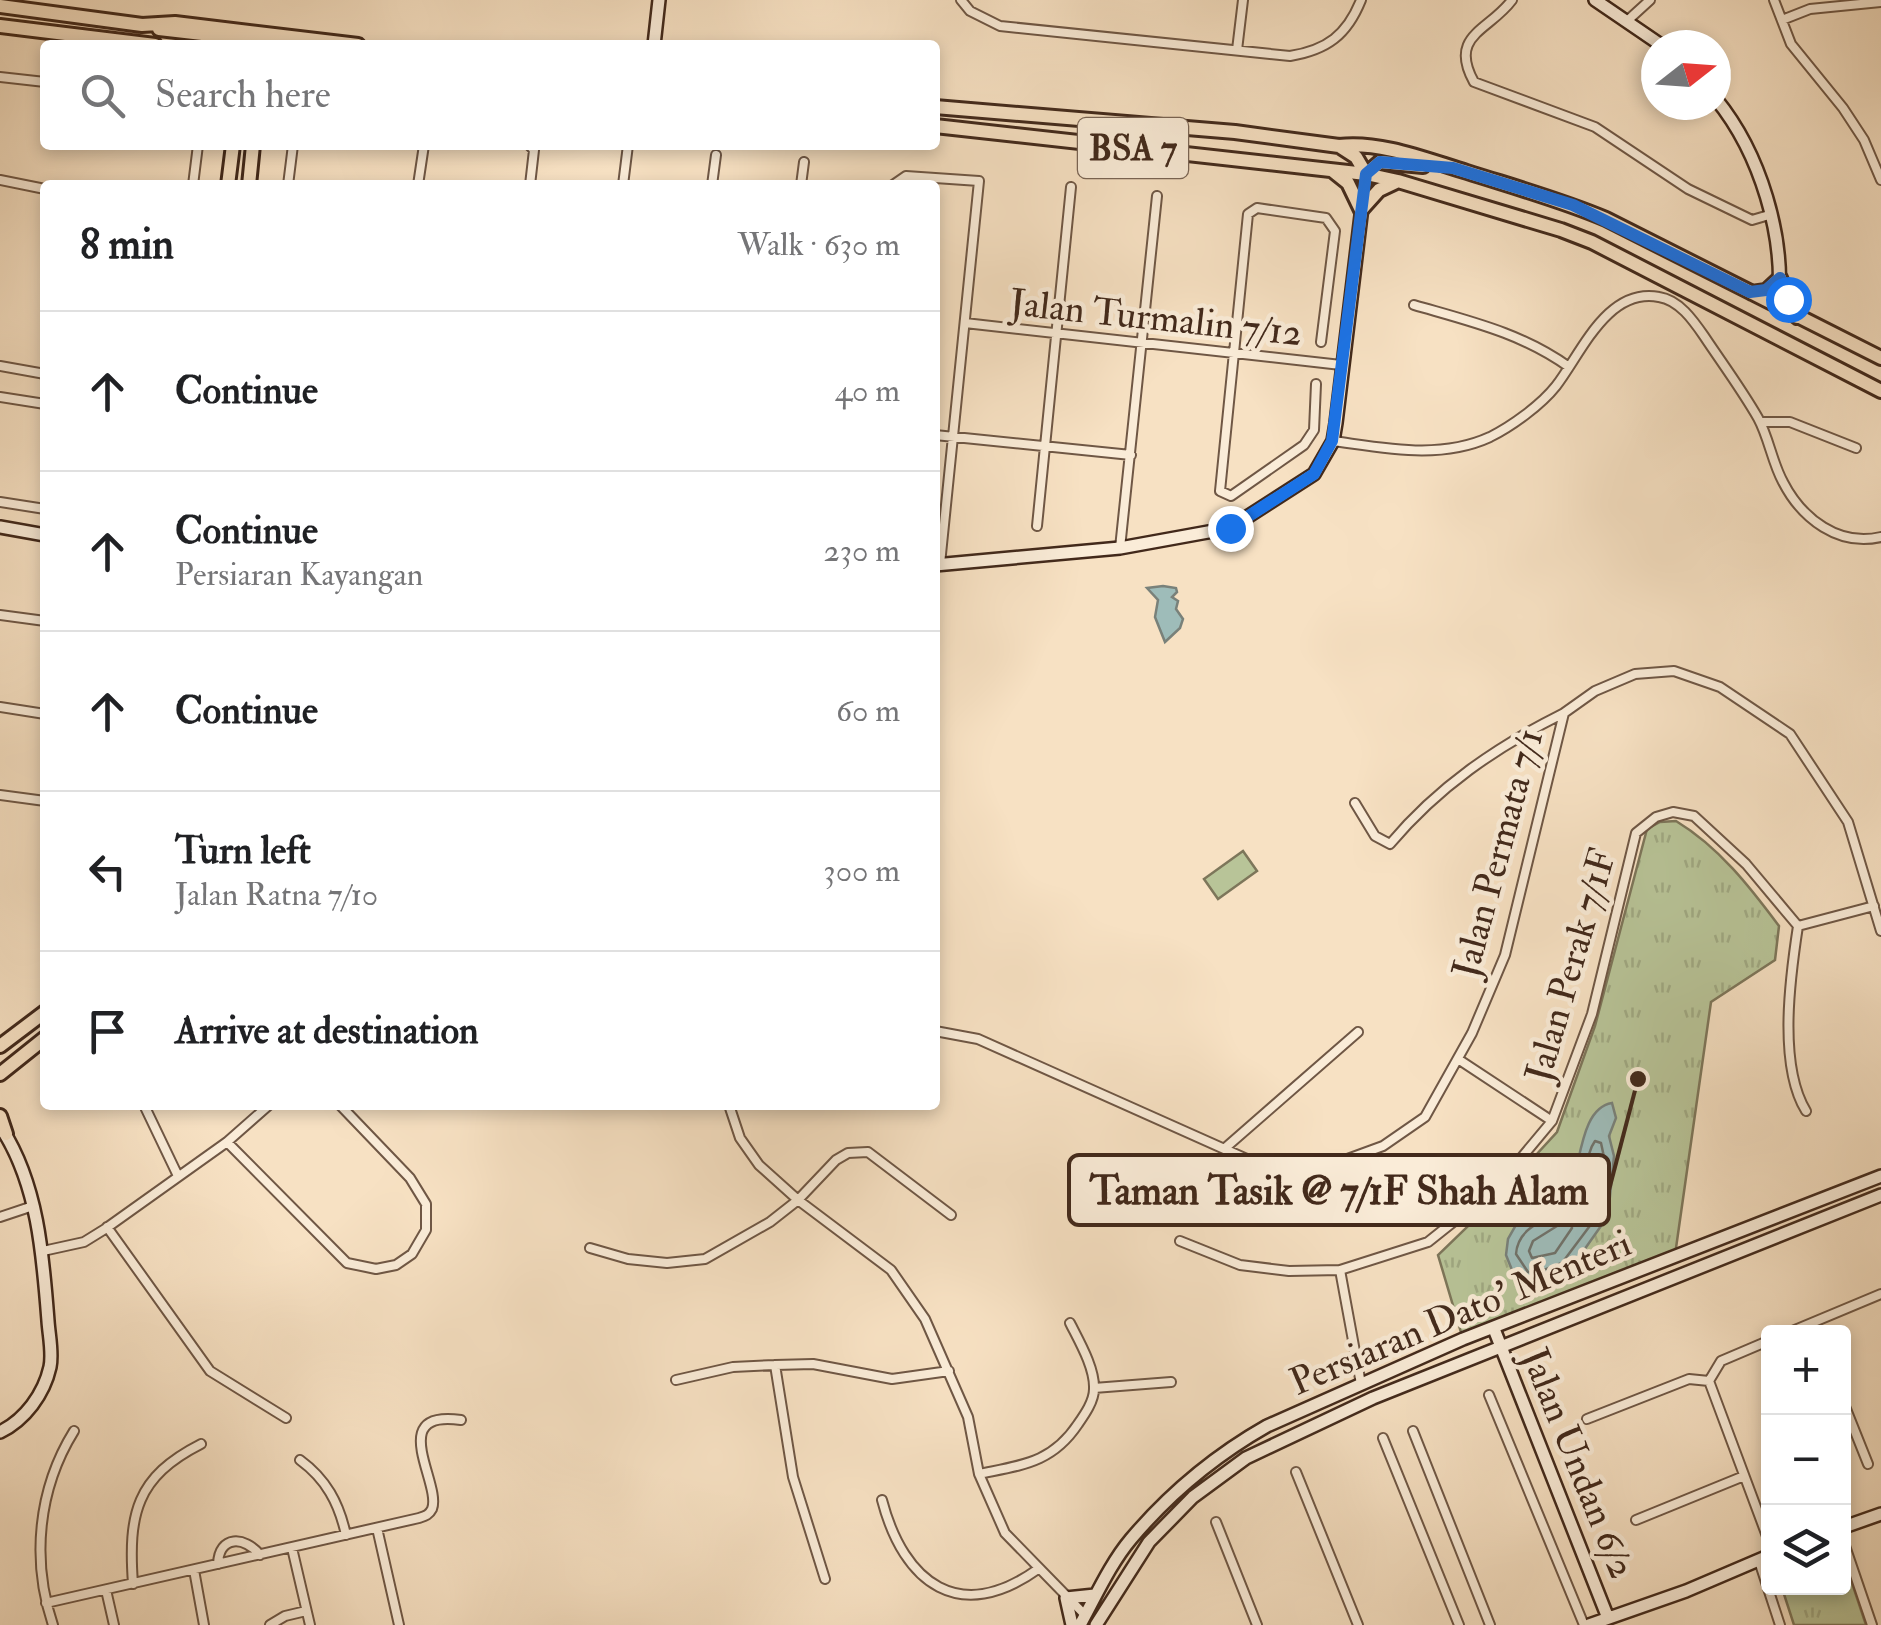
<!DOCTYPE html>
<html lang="en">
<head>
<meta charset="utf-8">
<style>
	:root { --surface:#fff; --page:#f6f6f6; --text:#202124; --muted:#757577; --line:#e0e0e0 }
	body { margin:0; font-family:"IM FELL Double Pica",serif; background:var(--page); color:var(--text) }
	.controls { position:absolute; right:30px; bottom:30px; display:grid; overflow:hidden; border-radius:10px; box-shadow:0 5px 15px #0003 }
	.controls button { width:90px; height:90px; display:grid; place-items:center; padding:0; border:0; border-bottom:2px solid var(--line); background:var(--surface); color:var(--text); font:50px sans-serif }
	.compass { position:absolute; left:1641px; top:30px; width:90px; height:90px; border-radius:50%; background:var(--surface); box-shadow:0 5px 15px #0003; rotate:73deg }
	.stop { position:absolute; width:30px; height:30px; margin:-22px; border:8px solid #1a73e8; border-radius:50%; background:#fff }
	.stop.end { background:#1a73e8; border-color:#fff; box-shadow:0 2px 10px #0008 }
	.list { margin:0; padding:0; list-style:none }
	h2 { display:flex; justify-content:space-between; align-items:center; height:130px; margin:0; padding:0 40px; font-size:42px }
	h2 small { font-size:32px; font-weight:400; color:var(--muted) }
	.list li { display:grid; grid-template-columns:65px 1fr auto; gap:30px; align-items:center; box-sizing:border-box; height:160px; padding:0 40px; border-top:2px solid var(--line) }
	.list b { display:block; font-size:38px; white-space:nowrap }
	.list p { margin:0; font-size:32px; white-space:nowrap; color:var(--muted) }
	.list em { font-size:32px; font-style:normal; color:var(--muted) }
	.icon { flex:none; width:55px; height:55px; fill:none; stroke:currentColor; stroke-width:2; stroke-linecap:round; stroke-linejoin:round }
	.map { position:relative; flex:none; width:1881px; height:1625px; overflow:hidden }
	.search { position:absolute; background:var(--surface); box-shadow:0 5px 15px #0003; left:40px; top:40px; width:900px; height:110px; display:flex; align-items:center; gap:25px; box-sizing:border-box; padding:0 35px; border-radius:10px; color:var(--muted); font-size:38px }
	.panel { position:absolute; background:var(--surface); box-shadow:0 5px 15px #0003; left:40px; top:180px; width:900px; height:930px; border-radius:10px }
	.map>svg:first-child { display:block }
</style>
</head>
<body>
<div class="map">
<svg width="1881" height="1625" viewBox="0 0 1881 1625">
	<defs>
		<pattern id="park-tufts" width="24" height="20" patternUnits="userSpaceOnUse" patternTransform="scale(2.5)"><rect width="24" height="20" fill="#b8c498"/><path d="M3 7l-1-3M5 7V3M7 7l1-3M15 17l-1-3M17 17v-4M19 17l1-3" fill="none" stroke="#9fa882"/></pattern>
	</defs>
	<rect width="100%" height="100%" fill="#f7e1c3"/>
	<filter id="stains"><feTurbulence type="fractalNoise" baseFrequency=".002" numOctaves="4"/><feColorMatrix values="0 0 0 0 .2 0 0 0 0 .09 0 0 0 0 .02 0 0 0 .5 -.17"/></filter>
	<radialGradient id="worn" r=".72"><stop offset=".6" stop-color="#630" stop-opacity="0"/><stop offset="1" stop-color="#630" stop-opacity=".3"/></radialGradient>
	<path fill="#b8c498" stroke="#7d765a" stroke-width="2.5" d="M1243,851L1257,871L1218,899L1204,879Z"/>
	<path fill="url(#park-tufts)" stroke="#7d765a" stroke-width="2.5" d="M1676,821C1719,847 1750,887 1779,926L1775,960L1711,1002L1675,1255L1463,1339L1438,1255L1491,1204L1557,1132L1595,1026L1647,829L1660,822Z
		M1844,1559L1866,1625H1794L1782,1588H1844Z"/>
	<path fill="#9ebcb9" stroke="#79817a" stroke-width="2.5" d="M1163,586L1176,588L1177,592L1172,597L1178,601L1176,609L1183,619L1180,628L1165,642L1155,617L1158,600L1147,588Z
		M1612,1103L1616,1118L1609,1136L1614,1156L1608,1216L1570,1270L1536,1283L1524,1282L1512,1270L1506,1255L1508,1239L1516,1225L1570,1189C1581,1166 1580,1108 1612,1103Z"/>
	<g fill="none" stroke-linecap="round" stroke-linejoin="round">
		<path stroke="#70726a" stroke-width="2.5" d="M1595,1141L1601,1143L1604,1157L1595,1219L1562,1263L1536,1273L1528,1272L1516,1254C1518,1221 1560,1218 1578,1194C1589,1179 1584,1156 1595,1141Z
			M1565,1221L1571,1223L1572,1228L1555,1253L1532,1258L1529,1251L1533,1241Z"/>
		<g stroke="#6f5745" stroke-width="12">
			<path id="street" d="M961,0L970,11L1000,26L1290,56C1327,50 1347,35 1361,0
				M1512,0C1489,31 1448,35 1474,82L1595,127L1688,189L1752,220L1769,215
				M1774,0L1791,44L1843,108L1864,140L1881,180
				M1782,20L1810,9L1881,2
				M1627,21L1650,0
				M1237,50L1243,0
				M0,77L45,82
				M529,145L534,150L530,185
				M0,180L45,189
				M193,185L198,145
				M288,185L293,145
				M418,185L424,145
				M623,185L628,145
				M712,185L716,155
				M801,185L804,162
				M893,185L906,176L979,181L940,564
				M1414,305C1469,321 1522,333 1569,367
				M965,323L1341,365
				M0,366L45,374
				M1316,384L1314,430L1304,445L1231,496L1220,491L1248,214L1257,208L1326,218L1335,231L1321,342
				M0,397L45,404
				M1761,422H1790L1856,448
				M935,435L1131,455
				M1333,441C1385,448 1440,460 1490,437C1512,426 1541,405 1556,386C1581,354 1607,287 1659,297C1679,300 1693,320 1704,336C1722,363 1742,390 1758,418C1769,438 1772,462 1783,482C1802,519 1839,547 1881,537
				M0,502L45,509
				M1037,526L1071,187
				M1120,548L1157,196
				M0,615L45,621
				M0,707L45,714
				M0,795L45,801
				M1355,803L1375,836L1390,844C1438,787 1496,747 1564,713
				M935,1031L978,1039L1249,1160L1312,1168L1342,1161L1383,1146L1425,1117L1472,1033L1505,955L1564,713L1595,691L1635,674L1674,671L1720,687L1790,734L1848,822L1881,931
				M1458,1059L1552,1121
				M144,1105L178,1176
				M729,1105L740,1138L759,1165L798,1200L891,1270L925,1319L968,1417L979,1474L1005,1533L1085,1615
				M1806,1111C1778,1065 1790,978 1798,926L1874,906
				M227,1142L347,1263L376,1269L396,1265L412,1254L426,1230V1204L410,1178L340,1105
				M1224,1149L1358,1032
				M0,1217L33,1206
				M107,1227L210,1371L286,1418
				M1180,1241L1240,1265L1289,1271L1340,1270L1428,1242L1497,1187L1552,1121L1592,1014L1636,833L1656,817L1673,812L1694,816L1746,864L1798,926
				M590,1248L628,1259L667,1263L705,1259L770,1222L798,1200L836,1160L848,1153L868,1152L951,1215
				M43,1251L84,1242L105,1229L227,1142L269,1105
				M1340,1270L1361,1384
				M1790,1332L1881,1294
				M1768,1341L1721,1361L1709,1381L1768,1539
				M775,1365L793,1477L825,1579
				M676,1380L733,1367L775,1365L813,1364L892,1379L949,1371
				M1094,1388L1171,1382
				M1489,1395L1584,1625
				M1844,1404L1868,1464
				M1587,1419L1689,1379L1709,1381
				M1413,1431L1490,1625
				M1383,1438L1459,1625
				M300,1460C326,1479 339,1503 346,1535
				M1296,1472L1358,1625
				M979,1474C1022,1465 1052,1463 1078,1424C1085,1414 1094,1401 1094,1389C1095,1368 1079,1341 1070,1323
				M882,1500C904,1584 960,1625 1038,1569
				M1636,1520L1744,1476
				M1216,1522L1257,1625
				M377,1528L399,1625
				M1844,1543L1872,1625
				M292,1548L310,1625
				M1759,1561L1780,1625
				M218,1564C219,1535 245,1536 260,1555
				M194,1570L204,1625
				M133,1584C128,1514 136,1477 201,1444
				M106,1590L114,1625
				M46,1603L419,1518C425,1516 429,1515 432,1509C442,1484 385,1409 461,1420
				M53,1625C31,1560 38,1489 74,1431
				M270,1625L285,1616L306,1611"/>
		</g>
		<g stroke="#42291b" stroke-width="16">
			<path id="secondary" d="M1595,0L1661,45
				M654,45L659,0
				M1716,99C1760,153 1786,237 1778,307
				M0,527L45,535
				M935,565L1120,548L1230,528L1314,474L1333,441L1336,423L1366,174
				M1494,1329L1608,1618
				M0,1432C25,1420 44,1394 50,1367C53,1353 49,1336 48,1321C43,1256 38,1185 2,1129
				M1844,1527L1881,1514
				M1072,1625L1066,1598L1095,1595
				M1080,1625C1096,1596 1110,1564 1131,1539C1169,1494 1216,1455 1267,1426L1463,1339L1881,1176
				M1096,1625L1149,1542L1193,1497L1246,1458L1373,1398L1881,1195
				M1589,1625L1686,1591L1768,1556"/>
		</g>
		<g stroke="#42291b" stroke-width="18">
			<path id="primary" d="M0,6L142,25L175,23L358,45
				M0,26L155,45
				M159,29L297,45
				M935,107L1235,132L1339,146C1381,141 1427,160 1467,172C1514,187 1561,200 1606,219L1881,358
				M935,126L1366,174L1398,181L1561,230L1592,242L1881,391
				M1339,146L1356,157L1366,174
				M1333,171L1348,183L1361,210L1379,190L1398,181
				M1366,174L1380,162L1423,166
				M228,185L233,145
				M249,185L253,145
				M1752,293L1766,291L1780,278L1797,317
				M0,1046L45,1012
				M0,1074L45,1038
				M0,1116L6,1134"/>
		</g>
		<use href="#street" stroke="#faecd8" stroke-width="8"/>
		<use href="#secondary" stroke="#faecd8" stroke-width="11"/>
		<use href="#primary" stroke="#f7e1c3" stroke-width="12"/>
	</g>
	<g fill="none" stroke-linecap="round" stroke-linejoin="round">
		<path stroke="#1a73e8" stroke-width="12" d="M1230,528L1314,474L1332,441L1366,174L1380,162L1453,168L1573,205L1750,292L1766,290L1780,278L1788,299"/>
	</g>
	<g text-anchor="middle" stroke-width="9" stroke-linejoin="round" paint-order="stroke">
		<rect fill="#faecd8" stroke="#796454" stroke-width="2.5" x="1078" y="118" width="110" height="60" rx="8"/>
		<g font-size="35" font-weight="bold" fill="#42291b">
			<text x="1133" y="160">BSA 7</text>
		</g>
		<g font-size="38" fill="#42291b" stroke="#faecd8">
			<text transform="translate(1156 317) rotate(6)" y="13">Jalan Turmalin 7/12</text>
			<text transform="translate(1497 853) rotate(-75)" y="13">Jalan Permata 7/1</text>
			<text transform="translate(1570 965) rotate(-74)" y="13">Jalan Perak 7/1F</text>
			<text transform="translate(1460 1312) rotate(-23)" y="13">Persiaran Dato' Menteri</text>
			<text transform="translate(1579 1463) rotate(68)" y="13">Jalan Undan 6/2</text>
		</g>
	</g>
	<path fill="none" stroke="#42291b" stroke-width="4" d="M1638 1079L1609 1190"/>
	<circle fill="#42291b" stroke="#faecd8" stroke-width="4" cx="1638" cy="1079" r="10"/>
	<rect fill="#faecd8" stroke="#42291b" stroke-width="4" x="1069" y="1155" width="540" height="70" rx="10"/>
	<g font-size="40" text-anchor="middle" font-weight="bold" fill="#42291b">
		<text x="1339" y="1204">Taman Tasik @ 7/1F Shah Alam</text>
	</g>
	<rect width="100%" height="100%" filter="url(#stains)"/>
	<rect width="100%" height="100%" fill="url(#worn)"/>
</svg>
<div class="controls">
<button>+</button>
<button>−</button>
<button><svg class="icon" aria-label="layers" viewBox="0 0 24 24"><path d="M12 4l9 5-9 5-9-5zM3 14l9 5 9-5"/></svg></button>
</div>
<svg class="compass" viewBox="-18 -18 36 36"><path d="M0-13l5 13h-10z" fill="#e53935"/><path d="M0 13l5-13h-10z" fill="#757577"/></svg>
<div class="stop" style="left:1788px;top:299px"></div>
<div class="stop end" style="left:1230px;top:528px"></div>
<div class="search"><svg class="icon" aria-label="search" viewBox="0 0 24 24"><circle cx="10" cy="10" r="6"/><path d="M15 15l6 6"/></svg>Search here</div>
<section class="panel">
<h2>8 min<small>Walk · 630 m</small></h2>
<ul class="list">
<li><svg class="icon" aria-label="ahead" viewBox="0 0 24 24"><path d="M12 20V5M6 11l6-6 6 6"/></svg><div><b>Continue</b></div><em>40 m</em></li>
<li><svg class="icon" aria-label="ahead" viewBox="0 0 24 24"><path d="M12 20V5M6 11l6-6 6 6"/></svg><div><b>Continue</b><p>Persiaran Kayangan</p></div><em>230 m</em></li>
<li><svg class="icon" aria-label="ahead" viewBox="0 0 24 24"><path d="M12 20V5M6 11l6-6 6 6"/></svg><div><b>Continue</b></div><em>60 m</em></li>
<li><svg class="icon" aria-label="left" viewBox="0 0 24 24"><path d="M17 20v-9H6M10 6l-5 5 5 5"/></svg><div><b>Turn left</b><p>Jalan Ratna 7/10</p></div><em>300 m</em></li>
<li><svg class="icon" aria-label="arrive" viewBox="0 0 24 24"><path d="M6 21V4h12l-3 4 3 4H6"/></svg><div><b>Arrive at destination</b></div></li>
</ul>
</section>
</div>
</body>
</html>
